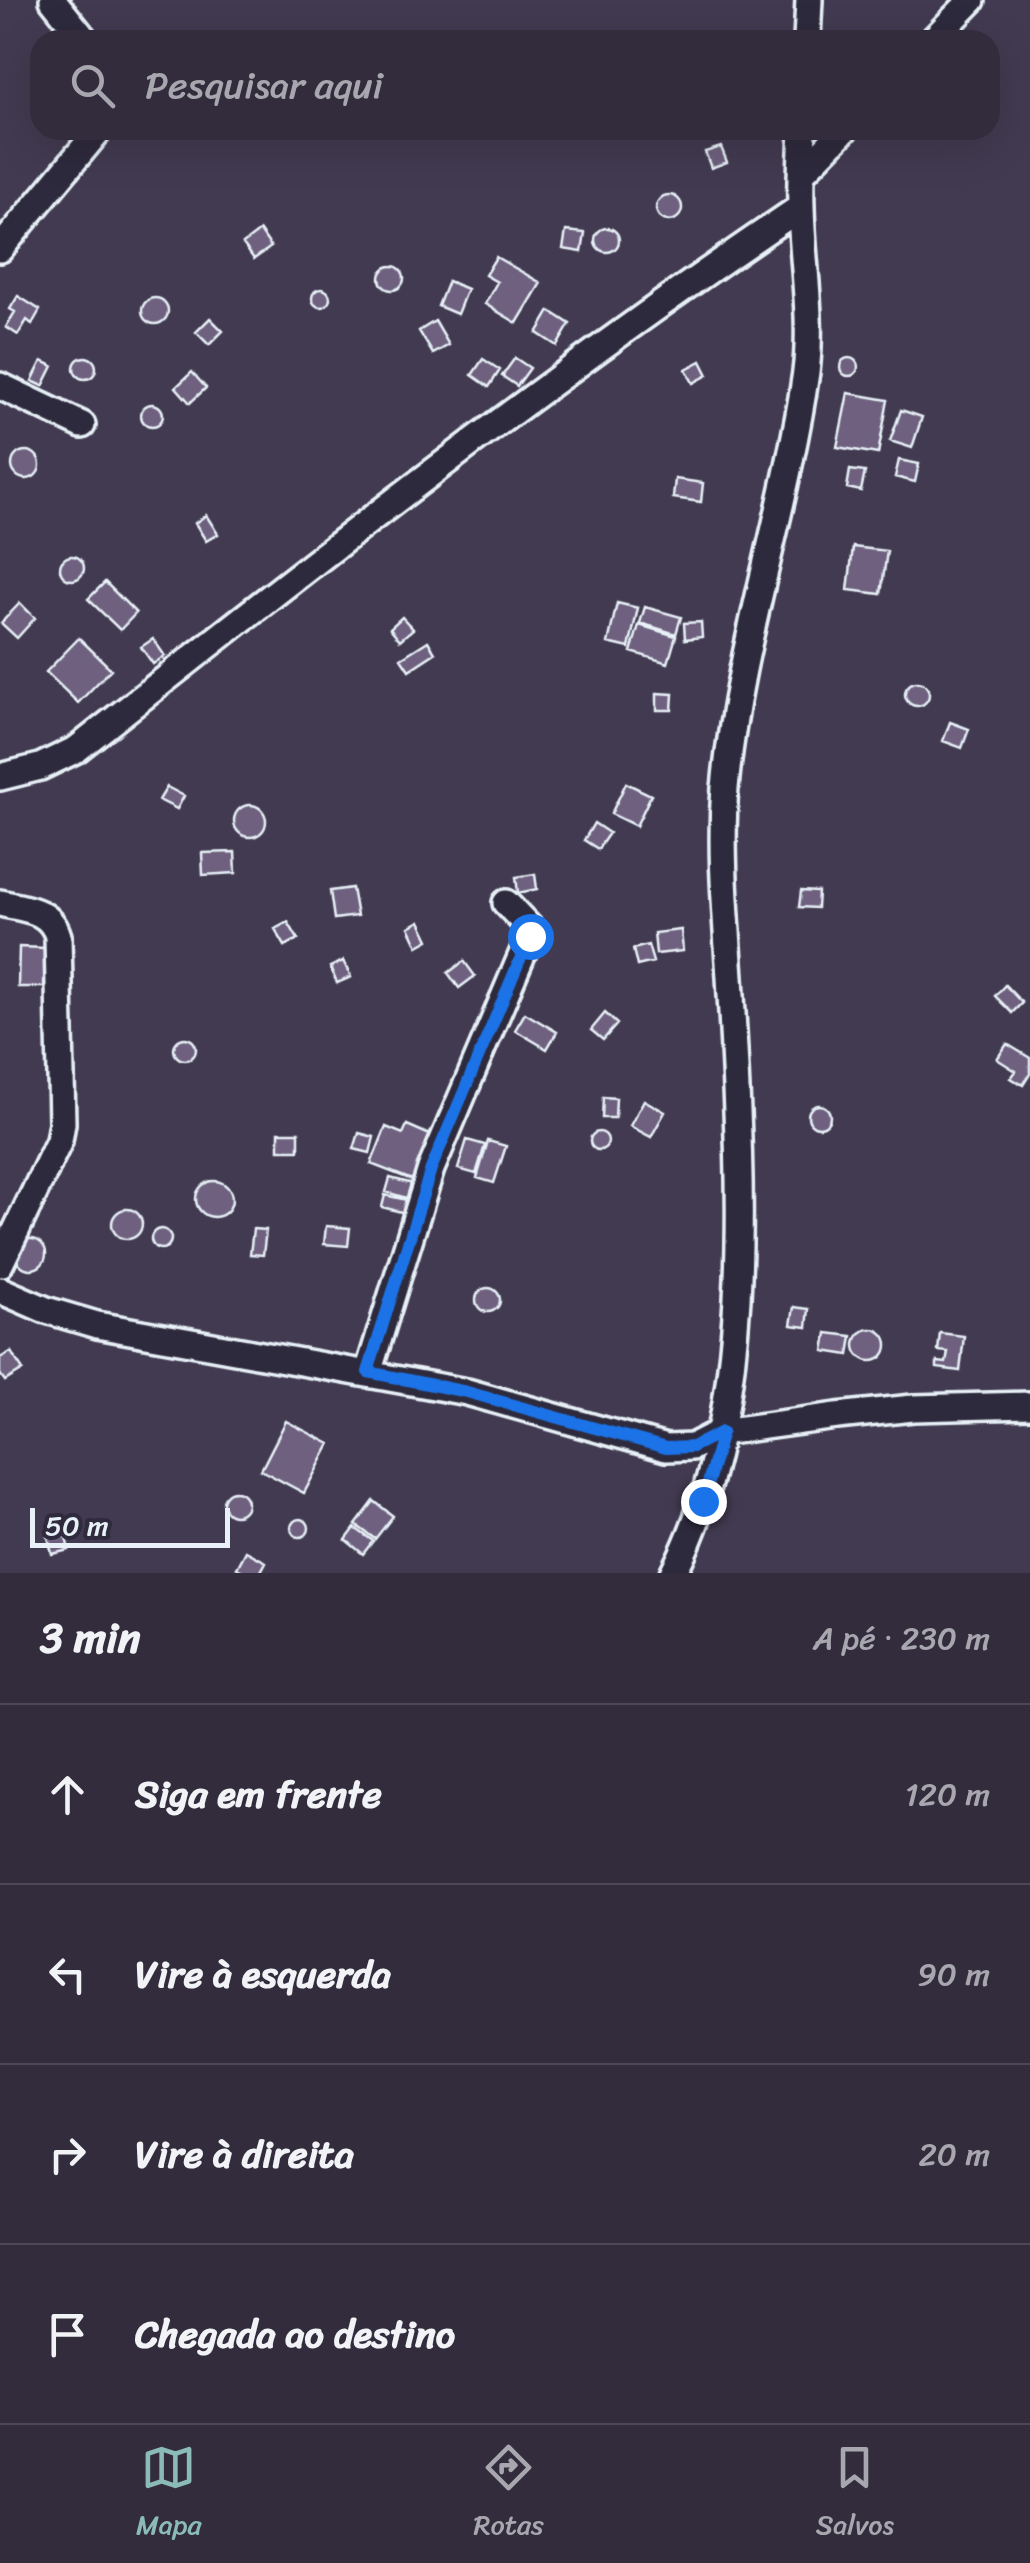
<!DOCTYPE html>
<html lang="pt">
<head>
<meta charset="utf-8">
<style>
	:root { --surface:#322c3c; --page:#3a3443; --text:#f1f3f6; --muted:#a8a7af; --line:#4d4856; --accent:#8bbbb9 }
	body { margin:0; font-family:Sriracha,sans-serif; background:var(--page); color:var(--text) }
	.scale { position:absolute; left:30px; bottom:25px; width:200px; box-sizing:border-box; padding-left:10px; border:5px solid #e8f1f8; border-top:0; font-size:28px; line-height:35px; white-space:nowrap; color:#e8f1f8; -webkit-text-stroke:8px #2f2a3d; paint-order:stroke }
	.stop { position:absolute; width:30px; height:30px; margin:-22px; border:8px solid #1a73e8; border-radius:50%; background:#fff }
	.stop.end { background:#1a73e8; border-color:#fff; box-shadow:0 2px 10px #0008 }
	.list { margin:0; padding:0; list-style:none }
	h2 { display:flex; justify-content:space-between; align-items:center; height:130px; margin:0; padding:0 40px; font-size:42px }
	h2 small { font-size:32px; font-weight:400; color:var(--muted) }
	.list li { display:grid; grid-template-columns:65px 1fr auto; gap:30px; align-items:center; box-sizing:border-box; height:180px; padding:0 40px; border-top:2px solid var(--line) }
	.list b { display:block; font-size:38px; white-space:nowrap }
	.list em { font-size:32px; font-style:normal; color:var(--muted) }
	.icon { flex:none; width:55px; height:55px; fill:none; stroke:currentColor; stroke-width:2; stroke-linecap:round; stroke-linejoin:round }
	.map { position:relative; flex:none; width:1030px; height:1573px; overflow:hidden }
	.search { position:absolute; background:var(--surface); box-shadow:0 10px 40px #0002; left:30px; right:30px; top:30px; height:110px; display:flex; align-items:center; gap:25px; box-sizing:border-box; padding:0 35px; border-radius:30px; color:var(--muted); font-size:38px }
	.sheet { height:850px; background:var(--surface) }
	nav { display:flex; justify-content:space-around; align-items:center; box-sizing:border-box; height:140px; border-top:2px solid var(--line); background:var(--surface); font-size:28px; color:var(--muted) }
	nav a { display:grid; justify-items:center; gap:5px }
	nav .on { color:var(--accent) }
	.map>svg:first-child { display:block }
</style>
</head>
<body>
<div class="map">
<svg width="1030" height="1573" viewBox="0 0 1030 1573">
	<rect width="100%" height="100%" fill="#423a50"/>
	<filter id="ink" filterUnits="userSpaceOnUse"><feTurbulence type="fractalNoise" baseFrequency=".01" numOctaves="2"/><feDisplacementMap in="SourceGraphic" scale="20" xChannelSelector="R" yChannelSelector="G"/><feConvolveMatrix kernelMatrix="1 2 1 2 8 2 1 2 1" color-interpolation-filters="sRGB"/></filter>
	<g filter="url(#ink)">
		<path fill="#6e617e" stroke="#e8f1f8" stroke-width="2.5" d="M721,147L727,162L711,168L705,152Z
			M656 208a13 13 0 1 1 26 0a13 13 0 1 1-26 0Z
			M595 240a12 12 0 1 1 24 0a12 12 0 1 1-24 0Z
			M260,231L271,247L254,259L243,244Z
			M566,231L585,233L582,252L563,249Z
			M496,257L541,283L517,323L485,304L497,282L485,275Z
			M380 278a12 12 0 1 1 24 0a12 12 0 1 1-24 0Z
			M448,281L467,289L457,314L438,306Z
			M312 298a9 9 0 1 1 18 0a9 9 0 1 1-18 0Z
			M18,296L40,310L32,324L27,320L18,335L6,327L15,312L10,309Z
			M142 311a13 13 0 1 1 26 0a13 13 0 1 1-26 0Z
			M550,311L570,324L557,346L537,333Z
			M210,318L223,331L209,345L196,332Z
			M435,321L449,345L433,354L419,331Z
			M74 368a11 11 0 1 1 22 0a11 11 0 1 1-22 0Z
			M840 367a9 9 0 1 1 18 0a9 9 0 1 1-18 0Z
			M515,358L530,368L517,386L502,376Z
			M483,359L500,370L489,387L472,375Z
			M42,361L53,366L43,386L32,381Z
			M701,361L708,375L693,383L686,369Z
			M192,372L206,388L190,403L176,387Z
			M848,393L888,400L878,454L837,447Z
			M141 415a11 11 0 1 1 22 0a11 11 0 1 1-22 0Z
			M901,410L922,417L912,448L890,441Z
			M12 465a14 14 0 1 1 28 0a14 14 0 1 1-28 0Z
			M899,460L919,464L915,482L895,477Z
			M850,470L865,472L861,491L847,488Z
			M675,479L703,483L701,502L673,498Z
			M206,515L218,534L206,541L195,523Z
			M853,547L887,551L881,594L848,590Z
			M60 568a12 12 0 1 1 24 0a12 12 0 1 1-24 0Z
			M105,582L136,613L120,630L88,599Z
			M20,603L35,618L17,638L1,623Z
			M617,603L638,608L629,648L608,643Z
			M645,607L681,617L676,634L640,623Z
			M402,617L413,629L400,640L390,628Z
			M701,622L702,637L685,639L684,623Z
			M639,625L676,636L668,663L631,652Z
			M79,638L111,669L78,703L46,672Z
			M153,639L165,656L153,664L141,647Z
			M428,641L435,653L409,670L401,658Z
			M905 694a12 12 0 1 1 24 0a12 12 0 1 1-24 0Z
			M657,693L673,694L672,710H657Z
			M950,722L969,729L962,748L943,741Z
			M626,783L651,795L636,826L611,814Z
			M167,787L184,796L177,809L159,800Z
			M234 821a16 16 0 1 1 32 0a16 16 0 1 1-32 0Z
			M594,823L609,833L598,849L584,840Z
			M235,852L236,873L203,875L202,853Z
			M535,874L537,889L518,893L516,877Z
			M352,888L357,916L334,919L330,891Z
			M801,891L818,892L817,908L799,907Z
			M420,921L429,940L418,946L409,927Z
			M288,922L298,939L285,946L275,929Z
			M681,930L683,951L656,954L654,933Z
			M648,945L653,962L637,966L633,949Z
			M19,947L45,948L44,987H18Z
			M343,961L351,977L337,983L330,967Z
			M464,961L475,976L459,988L448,973Z
			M1005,985L1022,1003L1012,1013L995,996Z
			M525,1013L557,1032L547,1049L515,1030Z
			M605,1013L617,1024L603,1040L591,1030Z
			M174 1049a11 11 0 1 1 22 0a11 11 0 1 1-22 0Z
			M1007,1044L1030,1058V1074L1023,1085L1011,1078L1016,1071L997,1059Z
			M603,1097L616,1098L615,1118H602Z
			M644,1100L665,1112L651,1137L630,1126Z
			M808 1116a11 11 0 1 1 22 0a11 11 0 1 1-22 0Z
			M407,1125L430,1135L412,1180L371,1164L386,1127L403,1134Z
			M590 1141a9 9 0 1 1 18 0a9 9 0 1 1-18 0Z
			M279,1132H299V1150H279Z
			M359,1133L374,1137L370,1153L354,1149Z
			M467,1140L485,1145L476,1174L458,1169Z
			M488,1141L506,1146L494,1183L477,1178Z
			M390,1178L417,1185L413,1200L386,1192Z
			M196 1199a18 18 0 1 1 36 0a18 18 0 1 1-36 0Z
			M385,1195L411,1201L409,1214L382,1207Z
			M112 1224a15 15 0 1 1 30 0a15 15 0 1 1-30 0Z
			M326,1226L350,1228L348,1246L324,1244Z
			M151 1239a10 10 0 1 1 20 0a10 10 0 1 1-20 0Z
			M253,1229L266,1230L263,1255L250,1254Z
			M16 1254a15 15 0 1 1 30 0a15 15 0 1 1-30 0Z
			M476 1300a12 12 0 1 1 24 0a12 12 0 1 1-24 0Z
			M794,1307L809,1309L807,1327L791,1325Z
			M855 1345a16 16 0 1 1 32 0a16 16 0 1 1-32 0Z
			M827,1333L852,1336L849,1355L824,1351Z
			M940,1333L964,1336L960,1371L937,1368V1362L946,1363L948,1352L938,1351Z
			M11,1352L23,1370L5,1381L0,1374V1358Z
			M286,1421L330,1444L304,1493L261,1470Z
			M223 1503a12 12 0 1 1 24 0a12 12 0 1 1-24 0Z
			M374,1501L393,1516L375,1539L356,1525Z
			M291 1528a9 9 0 1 1 18 0a9 9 0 1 1-18 0Z
			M355,1528L373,1541L363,1554L346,1540Z
			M65,1533L69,1550L52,1554L48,1537Z
			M246,1551L266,1562L260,1573H247L237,1568Z"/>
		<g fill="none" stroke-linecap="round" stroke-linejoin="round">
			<g stroke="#e8f1f8" stroke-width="32">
				<path id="minor" d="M53,0L85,40
					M807,40L809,0
					M933,40L972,0
					M802,173L844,130
					M0,249L99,130
					M0,386L82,425
					M0,777L40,767L77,749C313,562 551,376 801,207
					M0,903C25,909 50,909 58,936L62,1123L59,1141L0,1264
					M0,1290L46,1310L97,1325L467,1392L666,1448L692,1447L721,1432L837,1416L913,1408L1030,1405
					M368,1373L431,1169L530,936L529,927L506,903
					M673,1573C760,1407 740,1160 730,977C726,914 720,851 725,788C738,647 786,511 806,372C813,316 802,262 801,206C800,181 802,155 803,130"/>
			</g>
			<use href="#minor" stroke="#2f2a3d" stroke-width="25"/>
		</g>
	</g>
	<g fill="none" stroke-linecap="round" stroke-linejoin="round" filter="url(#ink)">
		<path stroke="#1a73e8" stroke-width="12" d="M530,936L431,1169L368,1372L467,1392L666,1448L692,1447L722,1432L703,1501"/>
	</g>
</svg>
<div class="scale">50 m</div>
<div class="stop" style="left:530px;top:936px"></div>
<div class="stop end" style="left:703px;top:1501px"></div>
<div class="search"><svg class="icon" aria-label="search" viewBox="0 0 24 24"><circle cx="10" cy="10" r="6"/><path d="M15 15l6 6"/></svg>Pesquisar aqui</div>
</div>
<section class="sheet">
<h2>3 min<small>A pé · 230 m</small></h2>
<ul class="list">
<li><svg class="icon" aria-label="ahead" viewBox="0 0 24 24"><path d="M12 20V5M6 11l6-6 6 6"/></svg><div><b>Siga em frente</b></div><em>120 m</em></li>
<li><svg class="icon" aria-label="left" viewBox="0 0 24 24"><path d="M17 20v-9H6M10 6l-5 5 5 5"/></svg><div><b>Vire à esquerda</b></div><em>90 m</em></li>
<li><svg class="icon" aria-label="right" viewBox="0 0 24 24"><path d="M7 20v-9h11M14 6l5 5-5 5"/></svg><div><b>Vire à direita</b></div><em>20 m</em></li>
<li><svg class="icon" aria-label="arrive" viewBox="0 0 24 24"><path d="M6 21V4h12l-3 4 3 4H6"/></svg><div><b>Chegada ao destino</b></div></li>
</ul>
</section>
<nav>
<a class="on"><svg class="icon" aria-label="map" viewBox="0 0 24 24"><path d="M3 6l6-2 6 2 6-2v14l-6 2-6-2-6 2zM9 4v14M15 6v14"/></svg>Mapa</a>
<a><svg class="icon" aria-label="directions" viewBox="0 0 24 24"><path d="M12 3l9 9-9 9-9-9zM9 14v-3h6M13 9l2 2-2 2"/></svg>Rotas</a>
<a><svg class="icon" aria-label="saved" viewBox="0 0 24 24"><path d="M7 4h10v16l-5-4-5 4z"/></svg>Salvos</a>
</nav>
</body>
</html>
